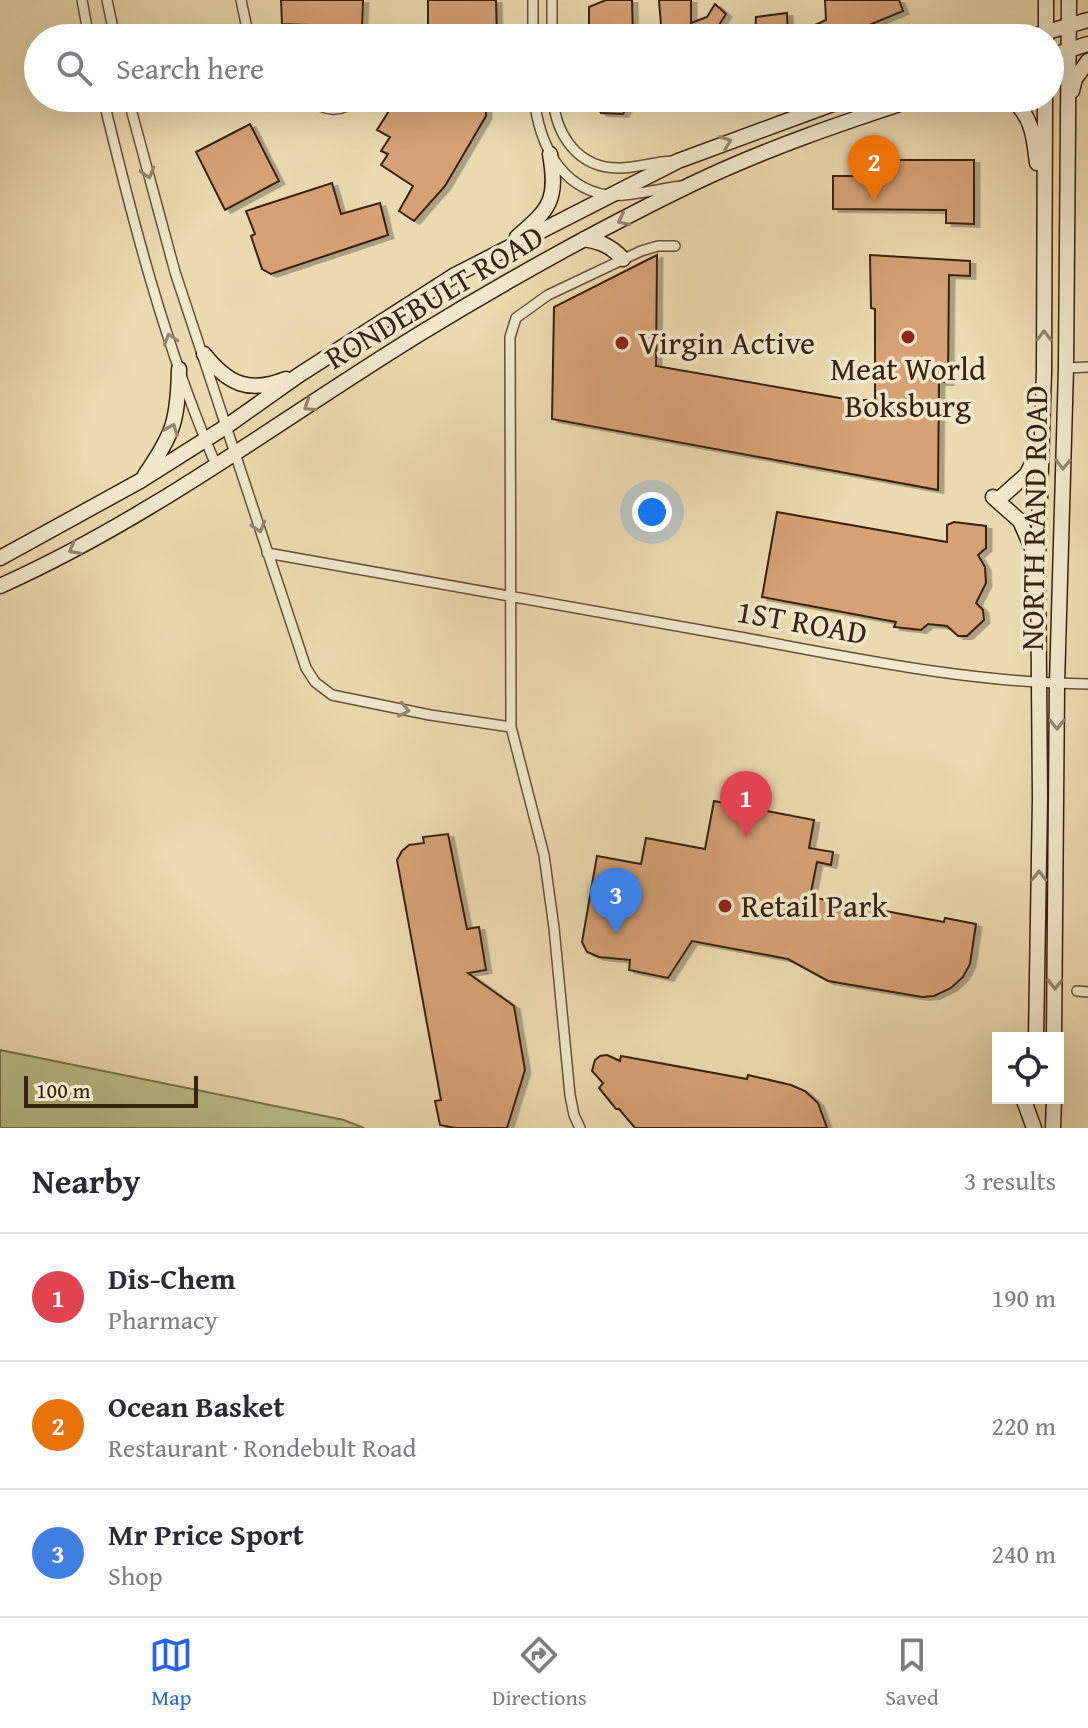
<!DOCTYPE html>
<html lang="en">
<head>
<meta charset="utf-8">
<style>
	:root { --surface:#fff; --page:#f2f2f3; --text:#2b2b33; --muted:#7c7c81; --line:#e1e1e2; --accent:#2563eb }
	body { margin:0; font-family:"Gentium Book Plus",serif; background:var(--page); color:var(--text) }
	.controls { position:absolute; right:24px; bottom:24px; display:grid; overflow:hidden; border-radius:0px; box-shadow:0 8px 32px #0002 }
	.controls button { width:72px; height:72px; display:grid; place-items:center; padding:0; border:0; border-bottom:2px solid var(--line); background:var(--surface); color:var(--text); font:40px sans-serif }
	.scale { position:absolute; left:24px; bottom:20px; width:174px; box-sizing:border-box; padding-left:8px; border:4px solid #392210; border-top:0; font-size:22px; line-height:28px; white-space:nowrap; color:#392210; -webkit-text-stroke:6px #f2e7cb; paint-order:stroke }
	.you { position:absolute; left:652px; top:512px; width:28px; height:28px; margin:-20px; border:6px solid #fff; border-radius:50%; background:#1a73e8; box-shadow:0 0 0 12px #1a73e833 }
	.badge { display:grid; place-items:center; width:52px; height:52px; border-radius:50%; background:var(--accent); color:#fff; font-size:26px; font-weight:700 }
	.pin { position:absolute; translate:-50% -66px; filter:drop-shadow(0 2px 4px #0008) }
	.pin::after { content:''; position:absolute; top:42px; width:28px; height:24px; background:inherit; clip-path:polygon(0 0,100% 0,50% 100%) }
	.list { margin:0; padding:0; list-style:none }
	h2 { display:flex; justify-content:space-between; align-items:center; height:104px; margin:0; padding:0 32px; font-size:34px }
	h2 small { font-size:26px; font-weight:400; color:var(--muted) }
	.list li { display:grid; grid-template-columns:52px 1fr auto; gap:24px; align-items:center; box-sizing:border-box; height:128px; padding:0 32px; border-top:2px solid var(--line) }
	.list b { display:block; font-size:30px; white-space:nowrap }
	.list p { margin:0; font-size:26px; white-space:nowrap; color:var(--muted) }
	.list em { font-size:26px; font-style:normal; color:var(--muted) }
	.icon { flex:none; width:44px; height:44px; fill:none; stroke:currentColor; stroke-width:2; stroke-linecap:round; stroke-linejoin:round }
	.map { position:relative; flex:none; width:1088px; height:1128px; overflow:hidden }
	.search { position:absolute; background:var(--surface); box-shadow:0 8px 32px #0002; left:24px; right:24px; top:24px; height:88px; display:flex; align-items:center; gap:20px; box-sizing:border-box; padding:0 28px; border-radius:44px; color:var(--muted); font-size:30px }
	.sheet { height:488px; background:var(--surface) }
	nav { display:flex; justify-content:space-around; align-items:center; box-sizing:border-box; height:112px; border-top:2px solid var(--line); background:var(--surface); font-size:22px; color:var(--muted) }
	nav a { display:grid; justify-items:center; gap:4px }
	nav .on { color:var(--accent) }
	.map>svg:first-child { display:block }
</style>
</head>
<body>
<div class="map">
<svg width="1088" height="1128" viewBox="0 0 1088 1128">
	<defs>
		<filter id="shadow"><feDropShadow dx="5.5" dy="3" stdDeviation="0" flood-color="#0004"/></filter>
	</defs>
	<rect width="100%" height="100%" fill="#ebdaaf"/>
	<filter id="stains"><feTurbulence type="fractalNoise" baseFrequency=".0025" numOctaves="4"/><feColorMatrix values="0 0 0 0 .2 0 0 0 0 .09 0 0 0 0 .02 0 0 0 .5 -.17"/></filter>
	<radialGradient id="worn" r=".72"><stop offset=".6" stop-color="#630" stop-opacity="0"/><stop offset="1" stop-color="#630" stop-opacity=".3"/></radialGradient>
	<path fill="#babe88" stroke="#7a704c" stroke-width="2" d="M0,1050L344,1120L364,1128H0Z"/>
	<path fill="#d5a175" stroke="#392210" stroke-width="2" filter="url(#shadow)" d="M281,0H363L362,27L282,24Z
		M428,0H496L497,38H471V28H428Z
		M606,0H632L633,38H589V7Z
		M659,0H691V23L707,17L715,4L726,14L717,28L722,38H662Z
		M825,0H899L903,11L838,38H821L815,25L826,20Z
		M787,13L788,38H755L756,17Z
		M397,98H486V116L445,186L414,221L399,211L413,186L381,165L388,154L381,151L390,137L377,130Z
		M592,98H632L623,114L601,113Z
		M250,124L279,181L225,210L196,152Z
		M865,160H974V224L946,223V210L833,209V176H865Z
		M332,183L341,214L380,203L388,235L271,274L262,269L251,236L255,234L246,211Z
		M657,255L656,366L851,400H875V309L871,308L870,255L970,261V276L949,275L948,382H939L938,490L552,419L554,307Z
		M777,512L947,542V525L954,522L986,526V548L978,555L985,567L986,583L976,603L983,610L984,620L967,636H958L947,626L928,624L921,630L894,627L896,622L762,597Z
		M714,801L814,820L809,848L833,852L831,865L817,862L810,897L944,922L945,918L976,924L970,964L963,977L951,988L934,996L922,997L828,981L788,959L692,941L668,978L629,970L630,960L599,957L587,952L582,942L597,856L641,864L646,838L705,849Z
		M448,834L467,929L479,927L486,970L468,973L514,1006L525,1070L507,1128H455L440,1125L435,1101L441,1100L397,860L402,851L409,845L424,843L423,837Z
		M607,1055L620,1061L621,1056L747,1079L748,1075L791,1085L805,1091L818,1103L827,1128H635L619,1109H616L599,1088L603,1083L592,1071L595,1060L600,1056Z"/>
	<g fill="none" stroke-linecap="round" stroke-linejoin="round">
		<g stroke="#665038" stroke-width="12">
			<path id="minor" d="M82,0L89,38
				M107,0L115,38
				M241,0L249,38
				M533,38V0
				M552,38V0
				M103,98C133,222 165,347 216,465
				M128,98L175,272L306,668L315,682L332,695L430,715L511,727
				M310,98C325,113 343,113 357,98
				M534,98C539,141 558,187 607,195C623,198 663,188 681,186
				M553,98C556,136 579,169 620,168C637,168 654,162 671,161
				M1066,368L1088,367
				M267,553C427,580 586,610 745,638C859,659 972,683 1088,684
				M1077,991L1088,992
				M580,1128L574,1115L570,1095L554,928L544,855L511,727L510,337L516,318L548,295L641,251L658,246H675"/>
		</g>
		<g stroke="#392210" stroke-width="17">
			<path id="secondary" d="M1027,38L1088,20
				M1046,38V0
				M1050,56L1088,44
				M1072,91L1075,79L1088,61
				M1010,98C1032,115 1034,137 1037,163
				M517,237C550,209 558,200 550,154
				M584,239C601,242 611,246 623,259
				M204,354C228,384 249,394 286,379
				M145,475C174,433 178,420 179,369
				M993,497L1020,521L1036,557
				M999,499L1027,474L1038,451
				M0,558L140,481L227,426L299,375L455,275L678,161L849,98
				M0,586C150,519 281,419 421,333C508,280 599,229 692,184C765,149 841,123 918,98
				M1036,1038L1040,798L1038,561L1044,372L1045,98
				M1054,1038L1057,684L1066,368L1069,0
				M1023,1098L1034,1128
				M1053,1128L1054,1098"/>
		</g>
		<use href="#minor" stroke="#f2e7cb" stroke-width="9"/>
		<use href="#secondary" stroke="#f2e7cb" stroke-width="14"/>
	</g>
	<defs><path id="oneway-chevron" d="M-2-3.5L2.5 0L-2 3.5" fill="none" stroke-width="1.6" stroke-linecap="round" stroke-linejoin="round" transform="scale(2)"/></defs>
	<g stroke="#96846e">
		<use href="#oneway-chevron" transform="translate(726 142) rotate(-21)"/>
		<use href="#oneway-chevron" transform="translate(148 173) rotate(75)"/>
		<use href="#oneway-chevron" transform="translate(623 220) rotate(153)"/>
		<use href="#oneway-chevron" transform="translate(1044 336) rotate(-90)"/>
		<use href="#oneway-chevron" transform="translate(170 339) rotate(-107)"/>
		<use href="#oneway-chevron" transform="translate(309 406) rotate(147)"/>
		<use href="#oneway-chevron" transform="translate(172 429) rotate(-69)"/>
		<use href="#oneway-chevron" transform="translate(1063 464) rotate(91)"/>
		<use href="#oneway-chevron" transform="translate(259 527) rotate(73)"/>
		<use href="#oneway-chevron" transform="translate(74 549) rotate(152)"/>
		<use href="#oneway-chevron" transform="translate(404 710) rotate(11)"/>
		<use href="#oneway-chevron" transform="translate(1057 724) rotate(90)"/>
		<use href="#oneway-chevron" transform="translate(1039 876) rotate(-89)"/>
		<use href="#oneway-chevron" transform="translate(1055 984) rotate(90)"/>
	</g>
	<g fill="#8f2418" stroke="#f2e7cb" stroke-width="3">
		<circle cx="908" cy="337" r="8"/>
		<circle cx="622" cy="343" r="8"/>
		<circle cx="725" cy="906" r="8"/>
	</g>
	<g text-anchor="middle" stroke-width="7" stroke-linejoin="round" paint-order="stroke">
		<g font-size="32" fill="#392210" stroke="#f2e7cb">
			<text transform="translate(434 297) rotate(-31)" y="11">RONDEBULT ROAD</text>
			<text transform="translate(1034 518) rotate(-89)" y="11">NORTH RAND ROAD</text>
			<text transform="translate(802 622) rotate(10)" y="11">1ST ROAD</text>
		</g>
		<g font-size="32" fill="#392210" stroke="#f2e7cb" text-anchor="start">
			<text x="638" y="354">Virgin Active</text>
			<text x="908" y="380" text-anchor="middle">Meat World<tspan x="908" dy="37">Boksburg</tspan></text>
			<text x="741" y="917">Retail Park</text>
		</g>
	</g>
	<rect width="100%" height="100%" filter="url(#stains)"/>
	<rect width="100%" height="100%" fill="url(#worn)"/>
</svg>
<div class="controls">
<button><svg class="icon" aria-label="locate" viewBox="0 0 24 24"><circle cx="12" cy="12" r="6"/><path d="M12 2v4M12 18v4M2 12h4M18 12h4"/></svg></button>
</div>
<div class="scale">100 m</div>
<div class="you"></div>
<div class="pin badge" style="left:746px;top:837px;background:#e0444e">1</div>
<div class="pin badge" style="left:874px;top:201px;background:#e8710a">2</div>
<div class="pin badge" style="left:616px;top:934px;background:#3f7fe0">3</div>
<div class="search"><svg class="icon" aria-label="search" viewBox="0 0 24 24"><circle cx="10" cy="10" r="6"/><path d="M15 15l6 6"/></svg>Search here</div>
</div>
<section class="sheet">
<h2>Nearby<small>3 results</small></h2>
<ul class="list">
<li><span class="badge" style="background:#e0444e">1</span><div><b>Dis-Chem</b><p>Pharmacy</p></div><em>190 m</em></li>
<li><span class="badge" style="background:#e8710a">2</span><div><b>Ocean Basket</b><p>Restaurant · Rondebult Road</p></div><em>220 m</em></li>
<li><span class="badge" style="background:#3f7fe0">3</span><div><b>Mr Price Sport</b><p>Shop</p></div><em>240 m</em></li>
</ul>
</section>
<nav>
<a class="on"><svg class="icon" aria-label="map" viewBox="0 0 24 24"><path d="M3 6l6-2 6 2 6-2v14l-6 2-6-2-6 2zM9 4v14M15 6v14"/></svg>Map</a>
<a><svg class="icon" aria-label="directions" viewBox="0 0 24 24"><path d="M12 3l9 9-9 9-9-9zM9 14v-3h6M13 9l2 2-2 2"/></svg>Directions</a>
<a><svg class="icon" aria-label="saved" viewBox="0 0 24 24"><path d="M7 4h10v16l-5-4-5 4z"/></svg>Saved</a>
</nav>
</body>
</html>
